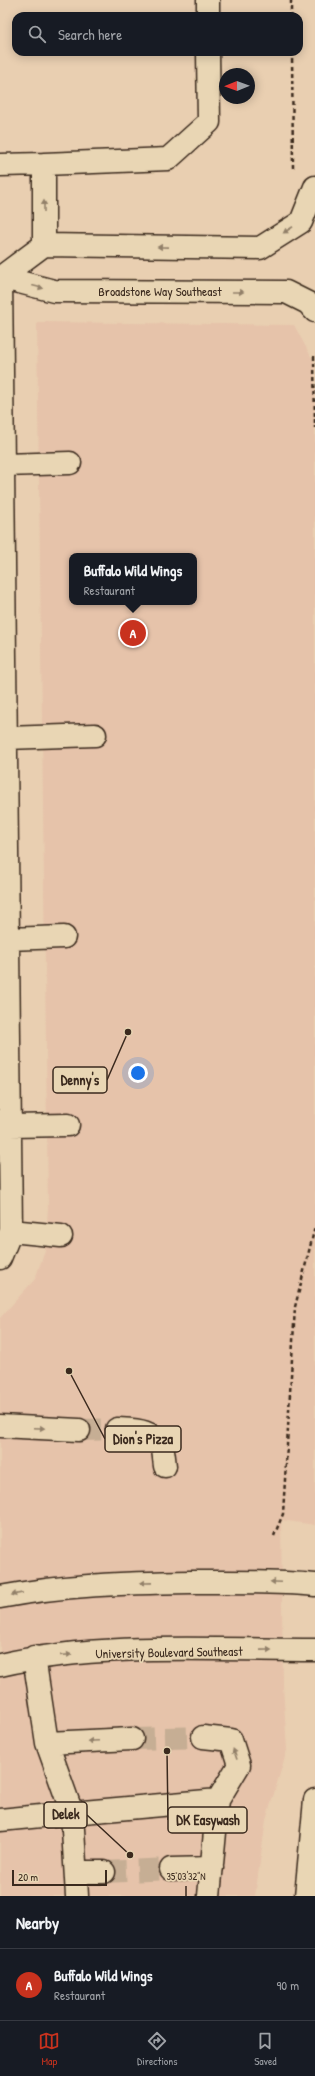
<!DOCTYPE html>
<html lang="en">
<head>
<meta charset="utf-8">
<style>
	:root { --surface:#171b24; --page:#20242c; --text:#f1f3f6; --muted:#9ea1a6; --line:#363941; --accent:#c8321e }
	body { margin:0; font-family:"Patrick Hand",sans-serif; background:var(--page); color:var(--text) }
	.compass { position:absolute; left:219px; top:68px; width:36px; height:36px; border-radius:50%; background:var(--surface); box-shadow:0 2px 10px #0003; rotate:269deg }
	.scale { position:absolute; left:12px; bottom:10px; width:95px; box-sizing:border-box; padding-left:4px; border:2px solid #3b2a1e; border-top:0; font-size:11px; line-height:14px; white-space:nowrap; color:#3b2a1e; -webkit-text-stroke:3px #e9d6b4; paint-order:stroke }
	.you { position:absolute; left:138px; top:1073px; width:14px; height:14px; margin:-10px; border:3px solid #fff; border-radius:50%; background:#1a73e8; box-shadow:0 0 0 6px #1a73e833 }
	.badge { display:grid; place-items:center; width:26px; height:26px; border-radius:50%; background:var(--accent); color:#fff; font-size:13px; font-weight:700 }
	.pin { position:absolute; translate:-50% -50%; border:2px solid #fff; box-shadow:0 1px 4px #0006 }
	.popup { position:absolute; left:69px; top:553px; width:128px; height:52px; box-sizing:border-box; display:grid; place-content:center; border-radius:8px; background:var(--surface); filter:drop-shadow(0 1px 3px #0005); font-size:13px; white-space:nowrap; color:var(--muted) }
	.popup b { font-size:15px; color:var(--text) }
	.popup::after { content:''; position:absolute; left:50%; top:100%; margin-left:-8px; border:8px solid transparent; border-top-color:var(--surface) }
	.list { margin:0; padding:0; list-style:none }
	h2 { display:flex; justify-content:space-between; align-items:center; height:52px; margin:0; padding:0 16px; font-size:17px }
	h2 small { font-size:13px; font-weight:400; color:var(--muted) }
	.list li { display:grid; grid-template-columns:26px 1fr auto; gap:12px; align-items:center; box-sizing:border-box; height:72px; padding:0 16px; border-top:1px solid var(--line) }
	.list b { display:block; font-size:15px; white-space:nowrap }
	.list p { margin:0; font-size:13px; white-space:nowrap; color:var(--muted) }
	.list em { font-size:13px; font-style:normal; color:var(--muted) }
	.icon { flex:none; width:22px; height:22px; fill:none; stroke:currentColor; stroke-width:2; stroke-linecap:round; stroke-linejoin:round }
	.map { position:relative; flex:none; width:315px; height:1896px; overflow:hidden }
	.search { position:absolute; background:var(--surface); box-shadow:0 2px 10px #0003; left:12px; right:12px; top:12px; height:44px; display:flex; align-items:center; gap:10px; box-sizing:border-box; padding:0 14px; border-radius:12px; color:var(--muted); font-size:15px }
	.sheet { height:124px; background:var(--surface) }
	nav { display:flex; justify-content:space-around; align-items:center; box-sizing:border-box; height:56px; border-top:1px solid var(--line); background:var(--surface); font-size:11px; color:var(--muted) }
	nav a { display:grid; justify-items:center; gap:2px }
	nav .on { color:var(--accent) }
	.map>svg:first-child { display:block }
</style>
</head>
<body>
<div class="map">
<svg width="315" height="1896" viewBox="0 0 315 1896">
	<rect width="100%" height="100%" fill="#e9cfb1"/>
	<filter id="ink" filterUnits="userSpaceOnUse"><feTurbulence type="fractalNoise" baseFrequency=".025" numOctaves="2"/><feDisplacementMap in="SourceGraphic" scale="8" xChannelSelector="R" yChannelSelector="G"/><feConvolveMatrix kernelMatrix="1 2 1 2 8 2 1 2 1" color-interpolation-filters="sRGB"/></filter>
	<g filter="url(#ink)">
		<path fill="#e6c3aa" fill-rule="evenodd" d="M37,322L294,325L315,364V1525L281,1520L283,1686L287,1750L266,1820L255,1896H0V1318L35,1279L45,1251L48,1208ZM72,556H194V602H72Z"/>
		<g fill="none" stroke-linecap="round" stroke-linejoin="round">
			<path stroke="#c6ae94" stroke-width="22" stroke-dasharray="22 11" stroke-linecap="butt" d="M79,1430L117,1429
				M132,1739L203,1737
				M104,1872L171,1869"/>
			<g stroke="#3b2a1e" stroke-width="25">
				<path id="minor" d="M208,0V16
					M44,164L168,159L209,122L208,52
					M0,165L44,164V245
					M44,245L260,248L301,222L315,187
					M0,277L54,291L286,292L308,303L315,311
					M4,465L70,463
					M6,738L95,735
					M8,939L64,937
					M10,1126L68,1125
					M11,1231L61,1236
					M0,1258L11,1231L1,277L44,245
					M0,1426L79,1430
					M117,1429C133,1430 154,1429 162,1447C164,1452 164,1460 165,1466
					M0,1597C63,1585 127,1583 191,1582C232,1582 273,1581 315,1585
					M0,1665C102,1642 211,1650 315,1650
					M203,1737L231,1740L239,1765L218,1800
					M47,1743L132,1739
					M0,1820L72,1813L47,1743L34,1657
					M171,1869L212,1868
					M77,1872H104
					M77,1896L72,1813L218,1800L209,1896"/>
			</g>
			<g stroke="#3b2a1e" stroke-width="25">
				<path id="major" d="M306,1896L315,1800"/>
			</g>
			<path stroke="#3b2a1e" stroke-width="2.5" stroke-dasharray="4 3" stroke-linecap="butt" d="M291,0V16
				M292,52L293,169
				M314,356L315,428
				M274,1536L283,1514L295,1307L315,1227"/>
			<use href="#minor" stroke="#e9d6b4" stroke-width="22"/>
			<use href="#major" stroke="#e9d6b4" stroke-width="22"/>
		</g>
		<defs><path id="oneway-solid" d="M-6-.8H1V-3.2L6.5 0L1 3.2V.8H-6Z"/></defs>
		<g fill="#928069">
			<use href="#oneway-solid" transform="translate(44 206) rotate(-90)"/>
			<use href="#oneway-solid" transform="translate(288 230) rotate(147)"/>
			<use href="#oneway-solid" transform="translate(163 247) rotate(-179)"/>
			<use href="#oneway-solid" transform="translate(38 287) rotate(15)"/>
			<use href="#oneway-solid" transform="translate(238 292)"/>
			<use href="#oneway-solid" transform="translate(39 1428) rotate(3)"/>
			<use href="#oneway-solid" transform="translate(276 1582) rotate(-177)"/>
			<use href="#oneway-solid" transform="translate(146 1583) rotate(179)"/>
			<use href="#oneway-solid" transform="translate(17 1594) rotate(169)"/>
			<use href="#oneway-solid" transform="translate(266 1650) rotate(-1)"/>
			<use href="#oneway-solid" transform="translate(66 1655) rotate(-4)"/>
			<use href="#oneway-solid" transform="translate(93 1741) rotate(178)"/>
			<use href="#oneway-solid" transform="translate(235 1754) rotate(-110)"/>
		</g>
	</g>
	<path fill="none" stroke="#3b2a1e" stroke-width="1.5" d="M186,1886V1896"/>
	<g text-anchor="middle" stroke-width="3.5" stroke-linejoin="round" paint-order="stroke">
		<g font-size="13" fill="#3b2a1e" stroke="#e9d6b4">
			<text x="160" y="296">Broadstone Way Southeast</text>
			<text transform="translate(169 1652) rotate(-1)" y="5">University Boulevard Southeast</text>
		</g>
	</g>
	<g font-size="10" text-anchor="middle" fill="#3b2a1e" stroke="#e9d6b4" stroke-width="3.5" stroke-linejoin="round" paint-order="stroke">
		<text x="186" y="1880">35°03'32"N</text>
	</g>
	<path fill="none" stroke="#3b2a1e" stroke-width="1.5" d="M128 1032L107 1080M69 1371L105 1439M130 1855L87 1815M167 1751L168 1820"/>
	<g fill="#3b2a1e" stroke="#e9d6b4" stroke-width="1.5">
		<circle cx="128" cy="1032" r="4"/>
		<circle cx="69" cy="1371" r="4"/>
		<circle cx="130" cy="1855" r="4"/>
		<circle cx="167" cy="1751" r="4"/>
	</g>
	<g fill="#e9d6b4" stroke="#3b2a1e" stroke-width="1.5">
		<rect x="53" y="1067" width="54" height="26" rx="4"/>
		<rect x="105" y="1426" width="76" height="26" rx="4"/>
		<rect x="44" y="1802" width="43" height="26" rx="4"/>
		<rect x="168" y="1807" width="79" height="26" rx="4"/>
	</g>
	<g font-size="14" text-anchor="middle" font-weight="bold" fill="#3b2a1e">
		<text x="80" y="1085">Denny's</text>
		<text x="143" y="1444">Dion's Pizza</text>
		<text x="66" y="1819">Delek</text>
		<text x="208" y="1825">DK Easywash</text>
	</g>
</svg>
<svg class="compass" viewBox="-18 -18 36 36"><path d="M0-13l5 13h-10z" fill="#e53935"/><path d="M0 13l5-13h-10z" fill="#9ea1a6"/></svg>
<div class="scale">20 m</div>
<div class="you"></div>
<div class="pin badge" style="left:133px;top:633px">A</div>
<div class="popup"><b>Buffalo Wild Wings</b>Restaurant</div>
<div class="search"><svg class="icon" aria-label="search" viewBox="0 0 24 24"><circle cx="10" cy="10" r="6"/><path d="M15 15l6 6"/></svg>Search here</div>
</div>
<section class="sheet">
<h2>Nearby<small></small></h2>
<ul class="list">
<li><span class="badge">A</span><div><b>Buffalo Wild Wings</b><p>Restaurant</p></div><em>90 m</em></li>
</ul>
</section>
<nav>
<a class="on"><svg class="icon" aria-label="map" viewBox="0 0 24 24"><path d="M3 6l6-2 6 2 6-2v14l-6 2-6-2-6 2zM9 4v14M15 6v14"/></svg>Map</a>
<a><svg class="icon" aria-label="directions" viewBox="0 0 24 24"><path d="M12 3l9 9-9 9-9-9zM9 14v-3h6M13 9l2 2-2 2"/></svg>Directions</a>
<a><svg class="icon" aria-label="saved" viewBox="0 0 24 24"><path d="M7 4h10v16l-5-4-5 4z"/></svg>Saved</a>
</nav>
</body>
</html>
